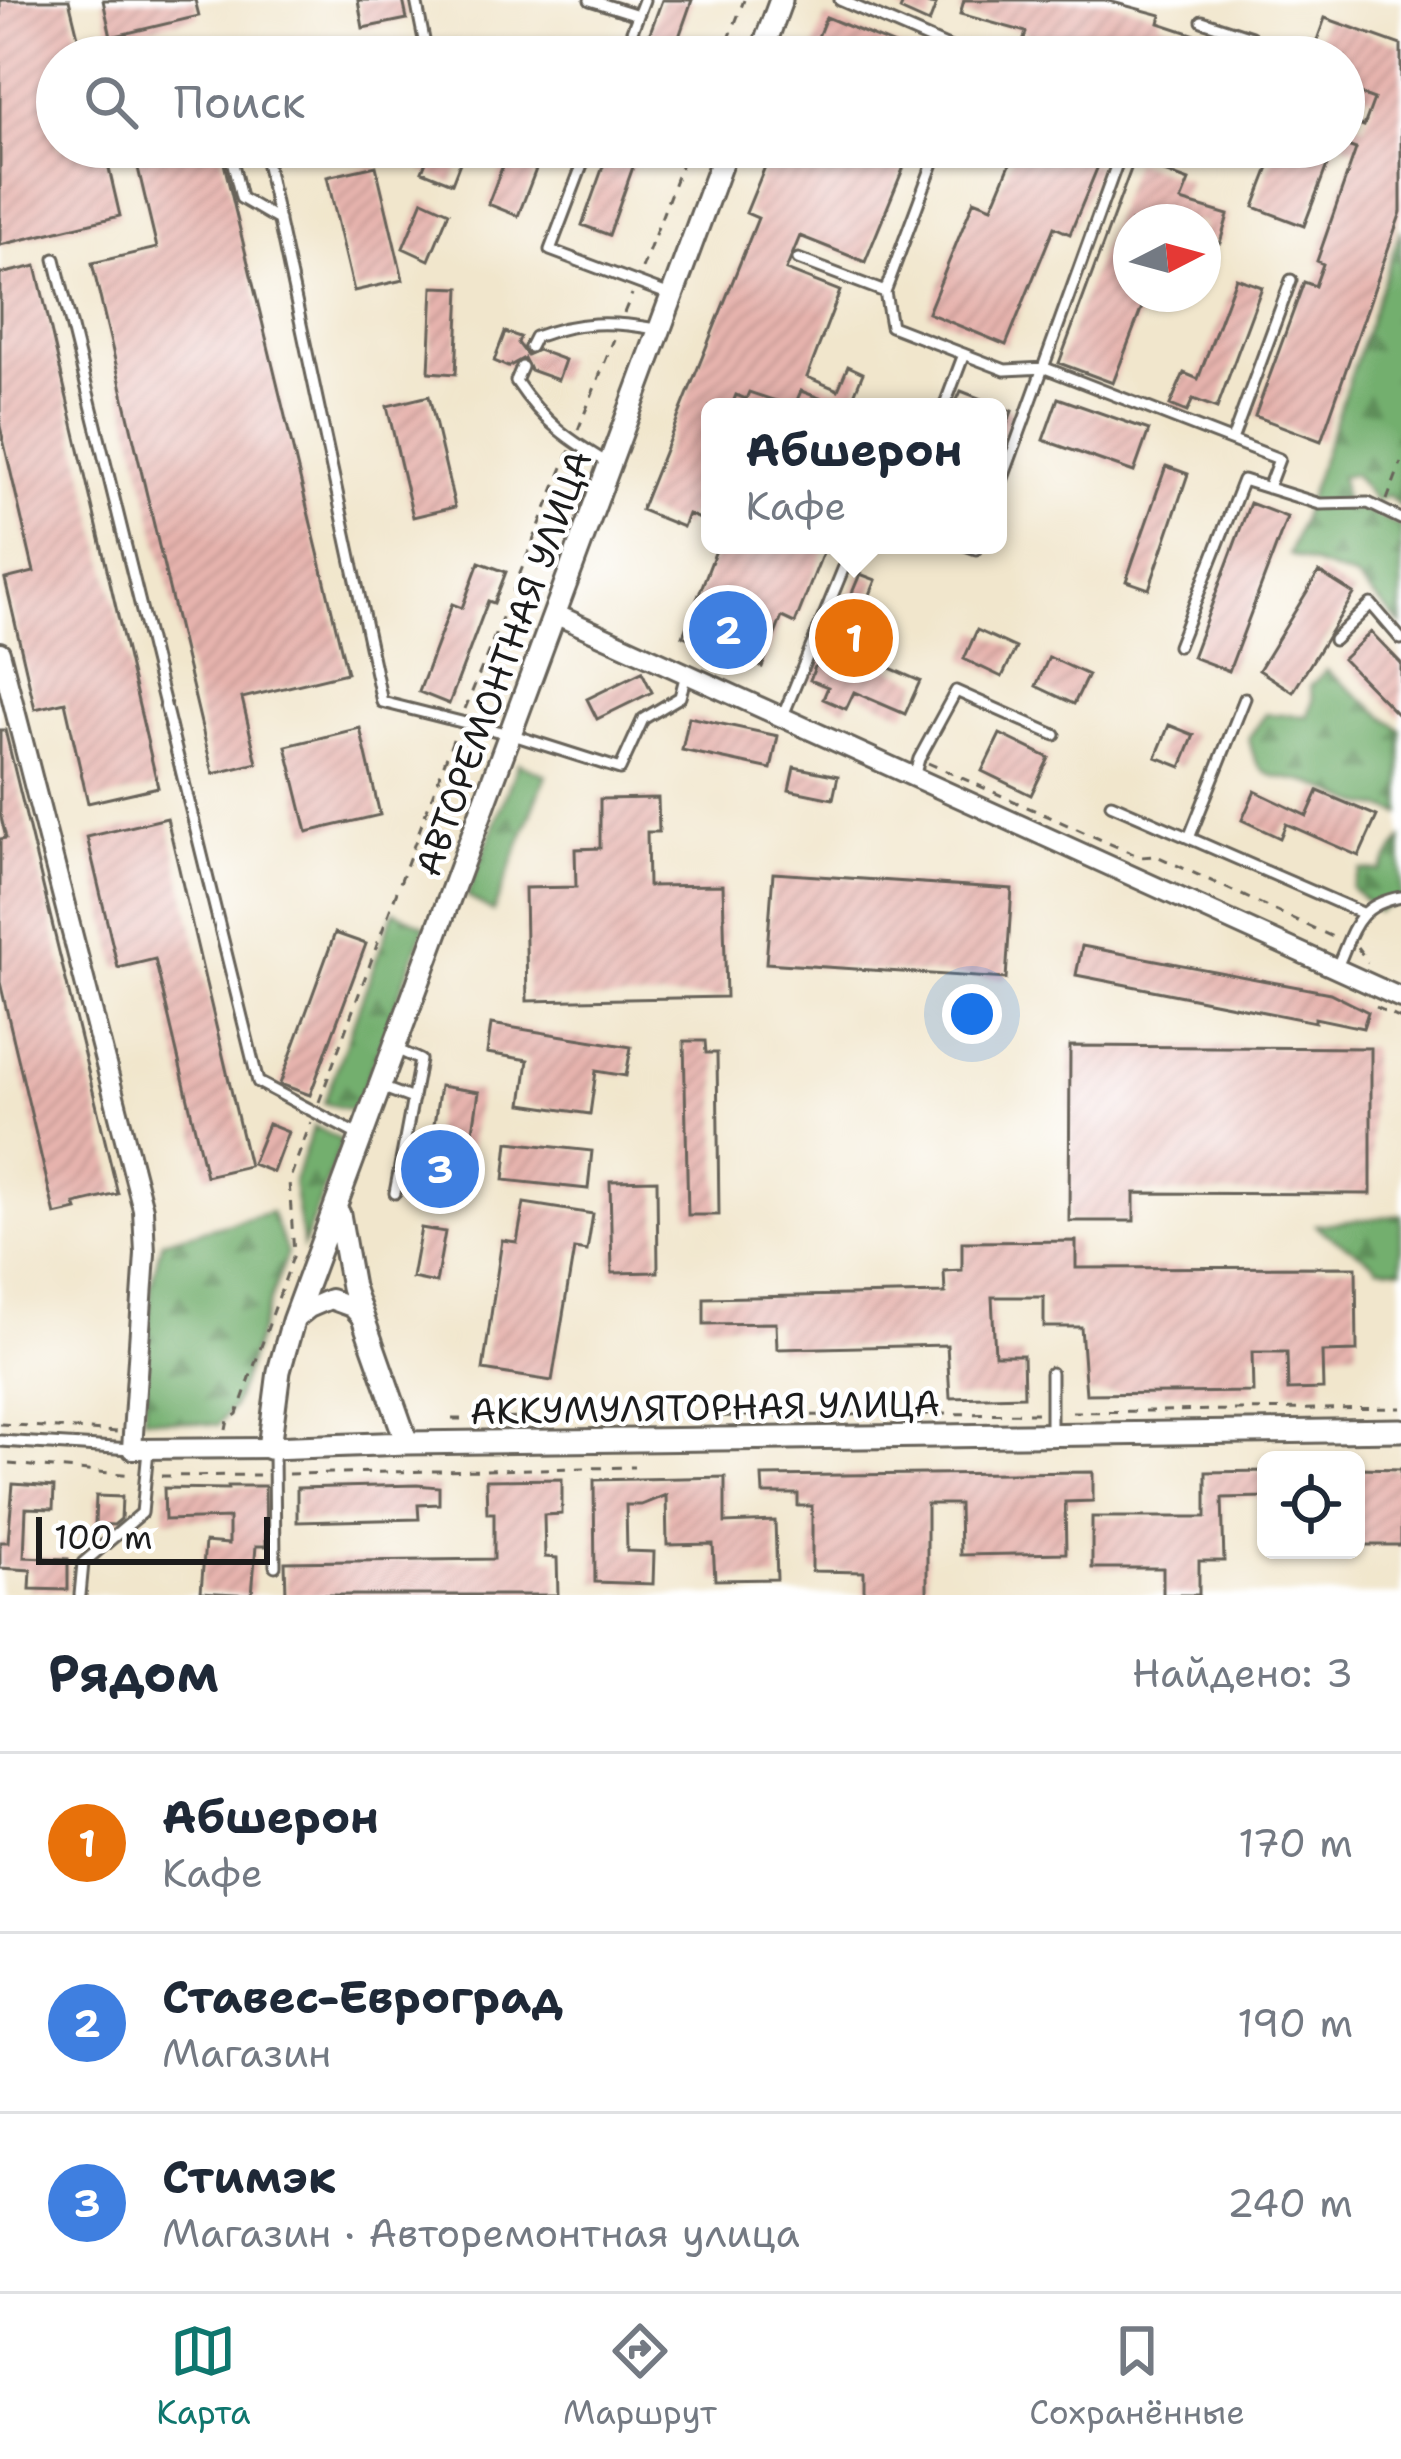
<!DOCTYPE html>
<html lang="ru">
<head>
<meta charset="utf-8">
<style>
	:root { --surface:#fff; --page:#f2f2f3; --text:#1f2937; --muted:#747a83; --line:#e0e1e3; --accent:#0f766e }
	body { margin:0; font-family:"Shantell Sans",sans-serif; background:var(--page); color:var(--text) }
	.controls { position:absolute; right:36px; bottom:36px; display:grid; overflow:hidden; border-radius:18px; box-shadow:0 3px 9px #0004 }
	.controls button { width:108px; height:108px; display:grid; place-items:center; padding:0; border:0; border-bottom:3px solid var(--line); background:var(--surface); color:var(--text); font:60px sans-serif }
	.compass { position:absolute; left:1113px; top:204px; width:108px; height:108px; border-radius:50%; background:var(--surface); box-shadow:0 3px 9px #0004; rotate:84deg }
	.scale { position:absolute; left:36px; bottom:30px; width:234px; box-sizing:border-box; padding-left:12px; border:6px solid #1c1c1c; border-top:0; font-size:33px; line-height:42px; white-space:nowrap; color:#1c1c1c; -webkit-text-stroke:9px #fff; paint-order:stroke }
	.you { position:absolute; left:972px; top:1014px; width:42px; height:42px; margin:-30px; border:9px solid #fff; border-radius:50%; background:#1a73e8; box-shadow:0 0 0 18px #1a73e833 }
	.badge { display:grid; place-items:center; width:78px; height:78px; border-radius:50%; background:var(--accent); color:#fff; font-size:39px; font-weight:700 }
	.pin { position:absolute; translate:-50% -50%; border:6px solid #fff; box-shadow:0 3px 12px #0006 }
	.popup { position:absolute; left:701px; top:398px; width:306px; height:156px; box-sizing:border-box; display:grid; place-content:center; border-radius:18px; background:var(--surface); filter:drop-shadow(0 3px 9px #0005); font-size:39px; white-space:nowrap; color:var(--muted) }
	.popup b { font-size:45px; color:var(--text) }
	.popup::after { content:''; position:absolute; left:50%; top:100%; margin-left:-24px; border:24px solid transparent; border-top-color:var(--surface) }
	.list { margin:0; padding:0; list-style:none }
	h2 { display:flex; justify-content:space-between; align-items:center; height:156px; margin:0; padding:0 48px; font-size:51px }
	h2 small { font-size:39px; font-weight:400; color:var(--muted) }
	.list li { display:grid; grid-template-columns:78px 1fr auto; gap:36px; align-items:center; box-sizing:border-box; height:180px; padding:0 48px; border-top:3px solid var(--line) }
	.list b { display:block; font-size:45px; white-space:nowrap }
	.list p { margin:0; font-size:39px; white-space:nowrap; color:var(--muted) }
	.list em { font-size:39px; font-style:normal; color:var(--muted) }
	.icon { flex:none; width:66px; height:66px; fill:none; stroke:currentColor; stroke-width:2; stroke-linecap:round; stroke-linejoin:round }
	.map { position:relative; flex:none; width:1401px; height:1595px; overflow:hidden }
	.search { position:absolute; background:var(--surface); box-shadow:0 3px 9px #0004; left:36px; right:36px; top:36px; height:132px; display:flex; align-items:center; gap:30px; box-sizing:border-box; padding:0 42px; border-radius:66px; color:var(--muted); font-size:45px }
	.sheet { height:696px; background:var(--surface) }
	nav { display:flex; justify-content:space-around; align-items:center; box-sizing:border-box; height:168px; border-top:3px solid var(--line); background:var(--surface); font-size:33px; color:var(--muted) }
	nav a { display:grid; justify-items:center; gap:6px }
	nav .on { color:var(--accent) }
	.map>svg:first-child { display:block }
</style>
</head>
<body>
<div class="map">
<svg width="1401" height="1595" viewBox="0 0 1401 1595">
	<defs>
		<pattern id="forest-firs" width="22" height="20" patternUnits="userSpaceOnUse" patternTransform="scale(3)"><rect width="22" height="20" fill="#73af6e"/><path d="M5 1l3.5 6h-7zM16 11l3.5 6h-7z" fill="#5e8e5a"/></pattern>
		<pattern id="building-hatch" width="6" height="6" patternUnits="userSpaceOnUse" patternTransform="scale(3)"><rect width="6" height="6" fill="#e6b3ad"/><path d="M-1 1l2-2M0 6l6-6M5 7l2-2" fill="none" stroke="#c59994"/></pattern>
	</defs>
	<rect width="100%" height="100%" fill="#fff"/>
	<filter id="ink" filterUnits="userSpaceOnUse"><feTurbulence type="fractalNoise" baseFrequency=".00833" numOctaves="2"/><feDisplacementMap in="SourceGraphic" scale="24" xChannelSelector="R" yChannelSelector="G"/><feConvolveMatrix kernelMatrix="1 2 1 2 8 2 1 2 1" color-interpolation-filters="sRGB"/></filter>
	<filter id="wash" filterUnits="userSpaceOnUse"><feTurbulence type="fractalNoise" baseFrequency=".004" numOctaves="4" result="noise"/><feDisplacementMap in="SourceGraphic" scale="48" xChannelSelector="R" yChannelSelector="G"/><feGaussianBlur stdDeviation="2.7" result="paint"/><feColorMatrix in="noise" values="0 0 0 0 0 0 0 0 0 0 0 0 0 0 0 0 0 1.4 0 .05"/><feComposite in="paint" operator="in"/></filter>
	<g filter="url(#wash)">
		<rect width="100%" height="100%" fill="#f1e6cc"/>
		<path fill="url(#forest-firs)" stroke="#486645" stroke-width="3" d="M1401,229V508L1388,495L1375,501L1353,474L1341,476L1346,511L1361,509L1401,527V625L1357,579L1289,555Z
			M1326,670L1401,730V814C1387,808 1379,808 1365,805C1346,801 1329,788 1310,783C1273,774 1257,784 1249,737L1266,714L1308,716L1313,700L1310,687Z
			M518,763L546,775L493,912L467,896Z
			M1401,840V899L1377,912L1352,888L1361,870L1380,871Z
			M394,911L425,926L355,1111L324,1103Z
			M314,1126L342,1141L303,1246L293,1183Z
			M271,1212L287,1253L233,1407L218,1425L144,1418L151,1284L162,1241Z
			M1401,1215V1269L1378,1267C1359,1248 1335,1243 1315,1225Z"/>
		<g id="blocks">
			<path fill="url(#building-hatch)" d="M0,0H69L83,57H57V147H104L120,216L0,245Z
				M103,0H195L199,16L111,37Z
				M358,0H403L407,19L363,28Z
				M662,0H692L672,57H641Z
				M904,0L936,5L929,23L900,10Z
				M964,0H1105L1161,15L1159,23L1232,47L1228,57H1109L1057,43L1054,57H1019L1026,32L960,14Z
				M826,17L924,57H810Z
				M1325,18L1401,45V212L1321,441L1255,416L1304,282L1315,286L1323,264L1317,261L1356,149L1344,145V119L1364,126L1374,99L1344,88V57H1311Z
				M133,147H220L347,673L242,698L257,763L213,774L92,263L157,248Z
				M432,147H466L452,183L422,171Z
				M510,147L543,151L518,216L488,204Z
				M610,147H640L609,235L582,225Z
				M773,147H912L865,262L800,236L786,270L840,291L807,377L838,390L848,366L863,373L849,407H831L833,403L801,391L794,407L749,392L746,399L736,395L731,407H710V523L688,514L683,527L641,510L758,218L746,213Z
				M1017,147H1067L1065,153L1098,166L1070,234L1054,227L1006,345L928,313L974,200L992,207Z
				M1277,147H1334L1304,226L1254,207Z
				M1134,161L1189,181L1181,201L1228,215L1220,243L1203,238V222H1131V294H1147L1113,383L1059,363Z
				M376,166L403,280L354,291L327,177Z
				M423,200L449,212L429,260L403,248Z
				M36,266L158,787L88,803L65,702L35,709L5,579L34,572L0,426V274Z
				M1236,278L1262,287L1217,408L1193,399L1187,412L1170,405L1184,373L1198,379Z
				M433,287L460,288L456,374L429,372Z
				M505,332L520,337L518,343L527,355L538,350L565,360L558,380L530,370L524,358L508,367L494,361Z
				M961,391L1012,411L999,446L998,407H954Z
				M429,396L455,507L413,517L387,406Z
				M1058,398L1149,430L1134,472L1043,440Z
				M1166,466L1188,474L1149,589L1126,581Z
				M1250,503L1287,517L1229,671L1192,657Z
				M718,545H826L795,623L782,617L762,667L683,636Z
				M479,562L506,572L494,603L488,601L449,704L419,692L452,604L462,608Z
				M1319,572L1354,594L1293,692L1259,670Z
				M860,574L876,580L860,619L844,612Z
				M855,626L879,636L869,659L920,681L905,714L854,692L846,709L823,699L828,687L810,680L820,653L840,661Z
				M977,630L1016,648L1002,677L964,659Z
				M1371,632L1401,663V718L1343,659Z
				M1049,657L1088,675L1074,704L1036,686Z
				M642,672L652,692L597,719L587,699Z
				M689,717L778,736L771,769L682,750Z
				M1169,725L1194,735L1181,767L1156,757Z
				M360,728L380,815L307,832L286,746Z
				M0,730H5L118,1194L75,1204L77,1210L55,1215L0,982V839L6,838L0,813Z
				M1000,734L1049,758L1031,795L982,771Z
				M794,767L838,776L833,799L789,790Z
				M1255,791L1307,816L1318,791L1377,816L1359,856L1286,824L1280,838L1242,820Z
				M658,798L659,832H647L648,886L723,885L726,997L527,1001L525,888L576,887L575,849L600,848V799Z
				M167,818L249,1166L206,1176L155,959L118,968L87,837Z
				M773,873L1012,889L1006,979L766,963Z
				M335,933L366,944L310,1095L280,1084Z
				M1082,946L1330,993L1368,1012L1363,1028L1315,1018V1022L1076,975Z
				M491,1024L631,1047L626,1076L596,1071L590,1114L522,1104L528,1060L487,1053Z
				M684,1041H705L706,1053H717L719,1215H688Z
				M1070,1046L1371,1048V1194L1134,1193V1221H1069Z
				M440,1086L479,1092L464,1188L425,1182Z
				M268,1124L288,1132L273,1172L252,1164Z
				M508,1142L592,1151L588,1189L504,1180Z
				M657,1180L658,1272L612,1273L610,1181Z
				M524,1203L593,1214L587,1251L574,1249L552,1381L483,1370L502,1240L517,1242Z
				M421,1228L445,1232L436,1283L412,1278Z
				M1076,1241V1268L1356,1267L1357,1351L1322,1352L1323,1389L1288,1390L1287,1352H1252L1253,1392L1086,1394L1081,1327H1044V1297H992L995,1355H1023L1024,1396L950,1398L947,1345L777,1349L776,1323L704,1324V1298L945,1293L944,1271L962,1270V1242Z
				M1356,1468L1401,1469V1545H1356Z
				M1266,1471V1497L1222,1498L1224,1561H1199V1595H1163V1568H1092V1517H1206V1472Z
				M1093,1472V1501L1065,1502L1066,1553L960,1555L959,1504H927V1595H864V1572L812,1571V1506H798V1494H763L762,1476Z
				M725,1477V1523L775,1521L777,1579L715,1580L713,1544L667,1545L666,1495L641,1505H626L627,1551L654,1552L653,1584L595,1582L594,1480Z
				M562,1479V1514L544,1515L545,1557L557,1558L558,1595H286L285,1562L494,1559V1513H487L486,1480Z
				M13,1484L54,1487L53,1509L26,1508L24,1557L68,1559V1590L30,1589L31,1570L0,1568V1542H8Z
				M417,1485L439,1487V1504L418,1505L419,1519L297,1522V1488Z
				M228,1486H265L266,1546H256L252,1595L201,1592L205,1542L229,1544V1518L165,1520L164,1488L228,1489Z
				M96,1496L122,1497L121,1519L114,1525L95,1524Z"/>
		</g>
	</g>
	<g filter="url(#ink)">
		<use href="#blocks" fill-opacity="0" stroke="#67635a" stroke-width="3"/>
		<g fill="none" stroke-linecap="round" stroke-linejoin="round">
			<g stroke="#67635a" stroke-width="15">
				<path id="service" d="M416,0L426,50
					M590,0L638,15
					M840,0L971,57
					M1202,21L1251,37L1244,57
					M622,57L644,0
					M229,147L241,198L279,220
					M263,147L382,702L513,735L620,769L643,719L680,697L686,674
					M589,147L550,250L673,296
					M55,259L258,1082L358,1135
					M798,259L885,292L891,326L1005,370L1045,368L1279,459L1268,488
					M885,292L939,147
					M530,347L535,337C578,321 611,321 656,329
					M522,367L516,381C544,423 569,440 611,465
					M944,407L964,354
					M1232,440L1291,280
					M998,492L1123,147
					M965,545L976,549L977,545
					M1334,640L1371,604L1401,639
					M1178,646L1243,480L1320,504L1368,503L1401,519
					M782,718L853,545
					M914,777L919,759L956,691L1055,735
					M1111,804L1362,913
					M1189,838L1245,698
					M1337,967C1354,929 1356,905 1401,897
					M381,1087L413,1099
					M395,1193L420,1060L396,1049
					M1051,1373V1436
					M0,1441L132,1449
					M274,1448L275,1566
					M80,1595L83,1563L142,1513L148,1450"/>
			</g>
			<g stroke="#67635a" stroke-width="24">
				<path id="minor" d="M557,615L1401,998
					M0,652L143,1209L145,1254L132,1449L269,1448
					M293,1321L309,1308L330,1299L352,1307L362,1318"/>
			</g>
			<g stroke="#67635a" stroke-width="27">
				<path id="tertiary" d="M760,57L781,0
					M727,147L293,1321L279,1371L269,1448L407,1443L1401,1430
					M339,1214L352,1287L407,1443"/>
			</g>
			<path stroke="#67635a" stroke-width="3" stroke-dasharray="9 9" stroke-linecap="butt" d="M722,57L744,0
				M642,269L688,147
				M624,313L632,294
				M578,430L614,339
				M1387,500L1401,463
				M465,709L570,450
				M928,763L1140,857L1157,856L1337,939
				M1357,947L1368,962
				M1376,1007L1401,1019
				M319,1102L455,734
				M1072,1412L1401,1408
				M452,1419L1038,1413
				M0,1424L118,1432
				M226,1430L228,1420L237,1414L294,1254L289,1181L311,1122
				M9,1464L133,1475
				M288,1474L634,1467
				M161,1476L259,1475"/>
			<use href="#service" stroke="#fff" stroke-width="9"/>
			<use href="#minor" stroke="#fff" stroke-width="18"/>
			<use href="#tertiary" stroke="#fff" stroke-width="21"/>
		</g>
	</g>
	<g text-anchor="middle" stroke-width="9" stroke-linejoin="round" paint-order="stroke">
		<g font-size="36" fill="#1c1c1c" stroke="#fff">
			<text transform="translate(503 663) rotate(-70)" y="13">АВТОРЕМОНТНАЯ УЛИЦА</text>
			<text transform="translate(705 1407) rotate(-1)" y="13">АККУМУЛЯТОРНАЯ УЛИЦА</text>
		</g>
	</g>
</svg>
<div class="controls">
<button><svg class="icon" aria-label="locate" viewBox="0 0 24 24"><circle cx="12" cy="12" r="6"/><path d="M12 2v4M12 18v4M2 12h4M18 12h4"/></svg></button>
</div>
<svg class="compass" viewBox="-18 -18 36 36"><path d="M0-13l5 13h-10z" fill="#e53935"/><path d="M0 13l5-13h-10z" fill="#747a83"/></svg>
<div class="scale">100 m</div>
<div class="you"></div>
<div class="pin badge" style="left:854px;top:638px;background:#e8710a">1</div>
<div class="popup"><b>Абшерон</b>Кафе</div>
<div class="pin badge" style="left:728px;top:630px;background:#3f7fe0">2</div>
<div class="pin badge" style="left:440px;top:1169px;background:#3f7fe0">3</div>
<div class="search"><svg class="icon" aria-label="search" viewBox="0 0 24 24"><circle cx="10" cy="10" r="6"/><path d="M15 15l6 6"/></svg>Поиск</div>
</div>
<section class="sheet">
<h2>Рядом<small>Найдено: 3</small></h2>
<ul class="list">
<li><span class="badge" style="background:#e8710a">1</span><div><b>Абшерон</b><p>Кафе</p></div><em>170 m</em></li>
<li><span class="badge" style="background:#3f7fe0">2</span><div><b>Ставес-Евроград</b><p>Магазин</p></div><em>190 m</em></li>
<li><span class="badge" style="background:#3f7fe0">3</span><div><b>Стимэк</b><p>Магазин · Авторемонтная улица</p></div><em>240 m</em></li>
</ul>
</section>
<nav>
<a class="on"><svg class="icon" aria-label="map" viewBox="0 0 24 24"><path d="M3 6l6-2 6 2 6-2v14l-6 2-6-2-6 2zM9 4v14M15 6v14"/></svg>Карта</a>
<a><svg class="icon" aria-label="directions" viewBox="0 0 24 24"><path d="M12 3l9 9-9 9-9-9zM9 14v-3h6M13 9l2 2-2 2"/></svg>Маршрут</a>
<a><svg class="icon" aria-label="saved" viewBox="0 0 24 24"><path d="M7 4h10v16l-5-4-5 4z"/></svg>Сохранённые</a>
</nav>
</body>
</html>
